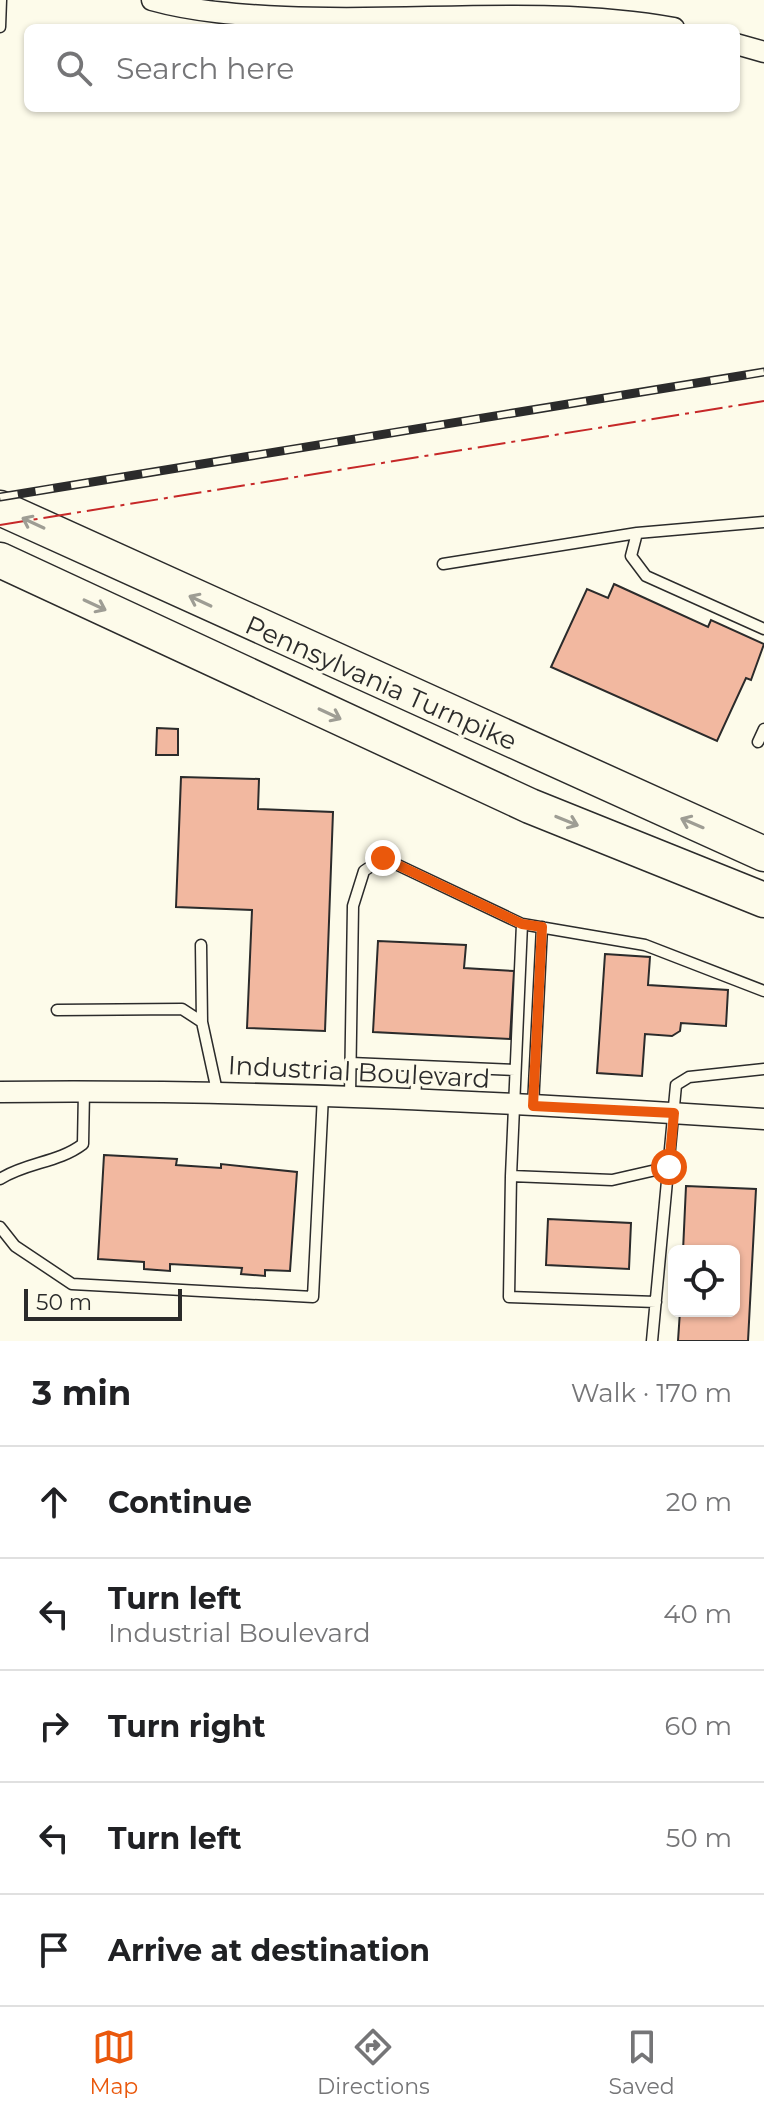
<!DOCTYPE html>
<html lang="en">
<head>
<meta charset="utf-8">
<style>
	:root { --surface:#fff; --page:#f6f6f6; --text:#202124; --muted:#757577; --line:#e0e0e0; --accent:#ea580c }
	body { margin:0; font-family:Montserrat,sans-serif; background:var(--page); color:var(--text) }
	.controls { position:absolute; right:24px; bottom:24px; display:grid; overflow:hidden; border-radius:12px; box-shadow:0 2px 6px #0004 }
	.controls button { width:72px; height:72px; display:grid; place-items:center; padding:0; border:0; border-bottom:2px solid var(--line); background:var(--surface); color:var(--text); font:40px sans-serif }
	.scale { position:absolute; left:24px; bottom:20px; width:158px; box-sizing:border-box; padding-left:8px; border:4px solid #2b2b2b; border-top:0; font-size:22px; line-height:28px; white-space:nowrap; color:#2b2b2b; -webkit-text-stroke:6px #fdfbea; paint-order:stroke }
	.stop { position:absolute; width:24px; height:24px; margin:-18px; border:6px solid #ea580c; border-radius:50%; background:#fff }
	.stop.end { background:#ea580c; border-color:#fff; box-shadow:0 2px 8px #0008 }
	.list { margin:0; padding:0; list-style:none }
	h2 { display:flex; justify-content:space-between; align-items:center; height:104px; margin:0; padding:0 32px; font-size:34px }
	h2 small { font-size:26px; font-weight:400; color:var(--muted) }
	.list li { display:grid; grid-template-columns:52px 1fr auto; gap:24px; align-items:center; box-sizing:border-box; height:112px; padding:0 32px; border-top:2px solid var(--line) }
	.list b { display:block; font-size:30px; white-space:nowrap }
	.list p { margin:0; font-size:26px; white-space:nowrap; color:var(--muted) }
	.list em { font-size:26px; font-style:normal; color:var(--muted) }
	.icon { flex:none; width:44px; height:44px; fill:none; stroke:currentColor; stroke-width:2; stroke-linecap:round; stroke-linejoin:round }
	.map { position:relative; flex:none; width:764px; height:1341px; overflow:hidden }
	.search { position:absolute; background:var(--surface); box-shadow:0 2px 6px #0004; left:24px; right:24px; top:24px; height:88px; display:flex; align-items:center; gap:20px; box-sizing:border-box; padding:0 28px; border-radius:12px; color:var(--muted); font-size:30px }
	.sheet { height:664px; background:var(--surface) }
	nav { display:flex; justify-content:space-around; align-items:center; box-sizing:border-box; height:112px; border-top:2px solid var(--line); background:var(--surface); font-size:22px; color:var(--muted) }
	nav a { display:grid; justify-items:center; gap:4px }
	nav .on { color:var(--accent) }
	.map>svg:first-child { display:block }
</style>
</head>
<body>
<div class="map">
<svg width="764" height="1341" viewBox="0 0 764 1341">
	<rect width="100%" height="100%" fill="#fdfbea"/>
	<path fill="#f2b8a0" stroke="#2b2b2b" stroke-width="2" d="M614,584L708,627L711,620L764,644L751,680L746,678L717,741L551,667L587,589L608,598Z
		M157,728L178,729V755H156Z
		M181,777L259,779L258,809L333,812L325,1031L247,1028L252,910L176,907Z
		M378,941L466,945L464,968L514,971L510,1039L373,1032Z
		M605,954L650,957L648,985L728,990L726,1026L681,1023L680,1031L672,1036L645,1034L642,1076L597,1073Z
		M104,1155L177,1159L176,1165L221,1168V1164L297,1172L290,1271L265,1270V1276L241,1274L242,1268L170,1264V1271L144,1269V1262L98,1259Z
		M686,1186L756,1189L748,1341H678L680,1311H734V1251H683Z
		M548,1219L631,1223L629,1269L546,1265Z"/>
	<g fill="none" stroke-linecap="round" stroke-linejoin="round">
		<g stroke="#2b2b2b" stroke-width="13">
			<path id="lane" d="M0,27L1,0
				M764,522L637,533L631,556L646,576L764,629
				M443,564L637,533
				M758,742L764,729
				M522,924L511,1176L612,1180L669,1167
				M201,945L202,1022
				M57,1010L182,1009L202,1022L217,1091
				M351,1063L515,1070
				M350,1096L353,906L364,871L383,858L522,924L645,945L764,991
				M415,1100L417,1066
				M533,1106L542,927
				M511,1176L509,1297L656,1302
				M0,1179C27,1162 58,1163 83,1144L84,1091
				M0,1227L15,1246L72,1284L313,1297L323,1095
				M652,1341L676,1085L689,1077L764,1069"/>
		</g>
		<g stroke="#2b2b2b" stroke-width="23">
			<path id="street" d="M152,0C195,12 241,15 285,17C414,23 547,5 674,28
				M736,44L764,52
				M0,1092C255,1089 510,1102 764,1119"/>
		</g>
		<g stroke="#2b2b2b" stroke-width="37">
			<path id="highway" d="M0,508L764,854
				M0,560L530,806L764,900"/>
		</g>
		<use href="#lane" stroke="#fdfbea" stroke-width="10"/>
		<use href="#street" stroke="#fdfbea" stroke-width="20"/>
		<use href="#highway" stroke="#fdfbea" stroke-width="34"/>
		<g stroke="#2b2b2b" stroke-width="9">
			<path id="rail" d="M0,497L764,372"/>
		</g>
		<use href="#rail" stroke="#fdfbea" stroke-width="6" stroke-dasharray="18" stroke-linecap="butt"/>
		<path stroke="#c62828" stroke-width="2" stroke-dasharray="28 6 4 6" stroke-linecap="butt" d="M0,525L764,401"/>
	</g>
	<defs><path id="oneway-shaft" d="M-6 0H5M1.5-3L5.5 0L1.5 3" fill="none" stroke-width="1.6" stroke-linecap="round" stroke-linejoin="round" transform="scale(2)"/></defs>
	<g stroke="#9e9d94">
		<use href="#oneway-shaft" transform="translate(33 523) rotate(-155)"/>
		<use href="#oneway-shaft" transform="translate(200 601) rotate(-155)"/>
		<use href="#oneway-shaft" transform="translate(95 605) rotate(25)"/>
		<use href="#oneway-shaft" transform="translate(330 714) rotate(25)"/>
		<use href="#oneway-shaft" transform="translate(567 821) rotate(22)"/>
		<use href="#oneway-shaft" transform="translate(692 823) rotate(-157)"/>
	</g>
	<g fill="none" stroke-linecap="round" stroke-linejoin="round">
		<path stroke="#ea580c" stroke-width="10" d="M383,858L522,924L542,927L533,1106L674,1113L669,1167"/>
	</g>
	<g text-anchor="middle" stroke-width="6" stroke-linejoin="round" paint-order="stroke">
		<g font-size="26" fill="#2b2b2b" stroke="#fdfbea">
			<text transform="translate(381 683) rotate(24)" y="9">Pennsylvania Turnpike</text>
			<text transform="translate(359 1072) rotate(3)" y="9">Industrial Boulevard</text>
		</g>
	</g>
</svg>
<div class="controls">
<button><svg class="icon" aria-label="locate" viewBox="0 0 24 24"><circle cx="12" cy="12" r="6"/><path d="M12 2v4M12 18v4M2 12h4M18 12h4"/></svg></button>
</div>
<div class="scale">50 m</div>
<div class="stop" style="left:669px;top:1167px"></div>
<div class="stop end" style="left:383px;top:858px"></div>
<div class="search"><svg class="icon" aria-label="search" viewBox="0 0 24 24"><circle cx="10" cy="10" r="6"/><path d="M15 15l6 6"/></svg>Search here</div>
</div>
<section class="sheet">
<h2>3 min<small>Walk · 170 m</small></h2>
<ul class="list">
<li><svg class="icon" aria-label="ahead" viewBox="0 0 24 24"><path d="M12 20V5M6 11l6-6 6 6"/></svg><div><b>Continue</b></div><em>20 m</em></li>
<li><svg class="icon" aria-label="left" viewBox="0 0 24 24"><path d="M17 20v-9H6M10 6l-5 5 5 5"/></svg><div><b>Turn left</b><p>Industrial Boulevard</p></div><em>40 m</em></li>
<li><svg class="icon" aria-label="right" viewBox="0 0 24 24"><path d="M7 20v-9h11M14 6l5 5-5 5"/></svg><div><b>Turn right</b></div><em>60 m</em></li>
<li><svg class="icon" aria-label="left" viewBox="0 0 24 24"><path d="M17 20v-9H6M10 6l-5 5 5 5"/></svg><div><b>Turn left</b></div><em>50 m</em></li>
<li><svg class="icon" aria-label="arrive" viewBox="0 0 24 24"><path d="M6 21V4h12l-3 4 3 4H6"/></svg><div><b>Arrive at destination</b></div></li>
</ul>
</section>
<nav>
<a class="on"><svg class="icon" aria-label="map" viewBox="0 0 24 24"><path d="M3 6l6-2 6 2 6-2v14l-6 2-6-2-6 2zM9 4v14M15 6v14"/></svg>Map</a>
<a><svg class="icon" aria-label="directions" viewBox="0 0 24 24"><path d="M12 3l9 9-9 9-9-9zM9 14v-3h6M13 9l2 2-2 2"/></svg>Directions</a>
<a><svg class="icon" aria-label="saved" viewBox="0 0 24 24"><path d="M7 4h10v16l-5-4-5 4z"/></svg>Saved</a>
</nav>
</body>
</html>
